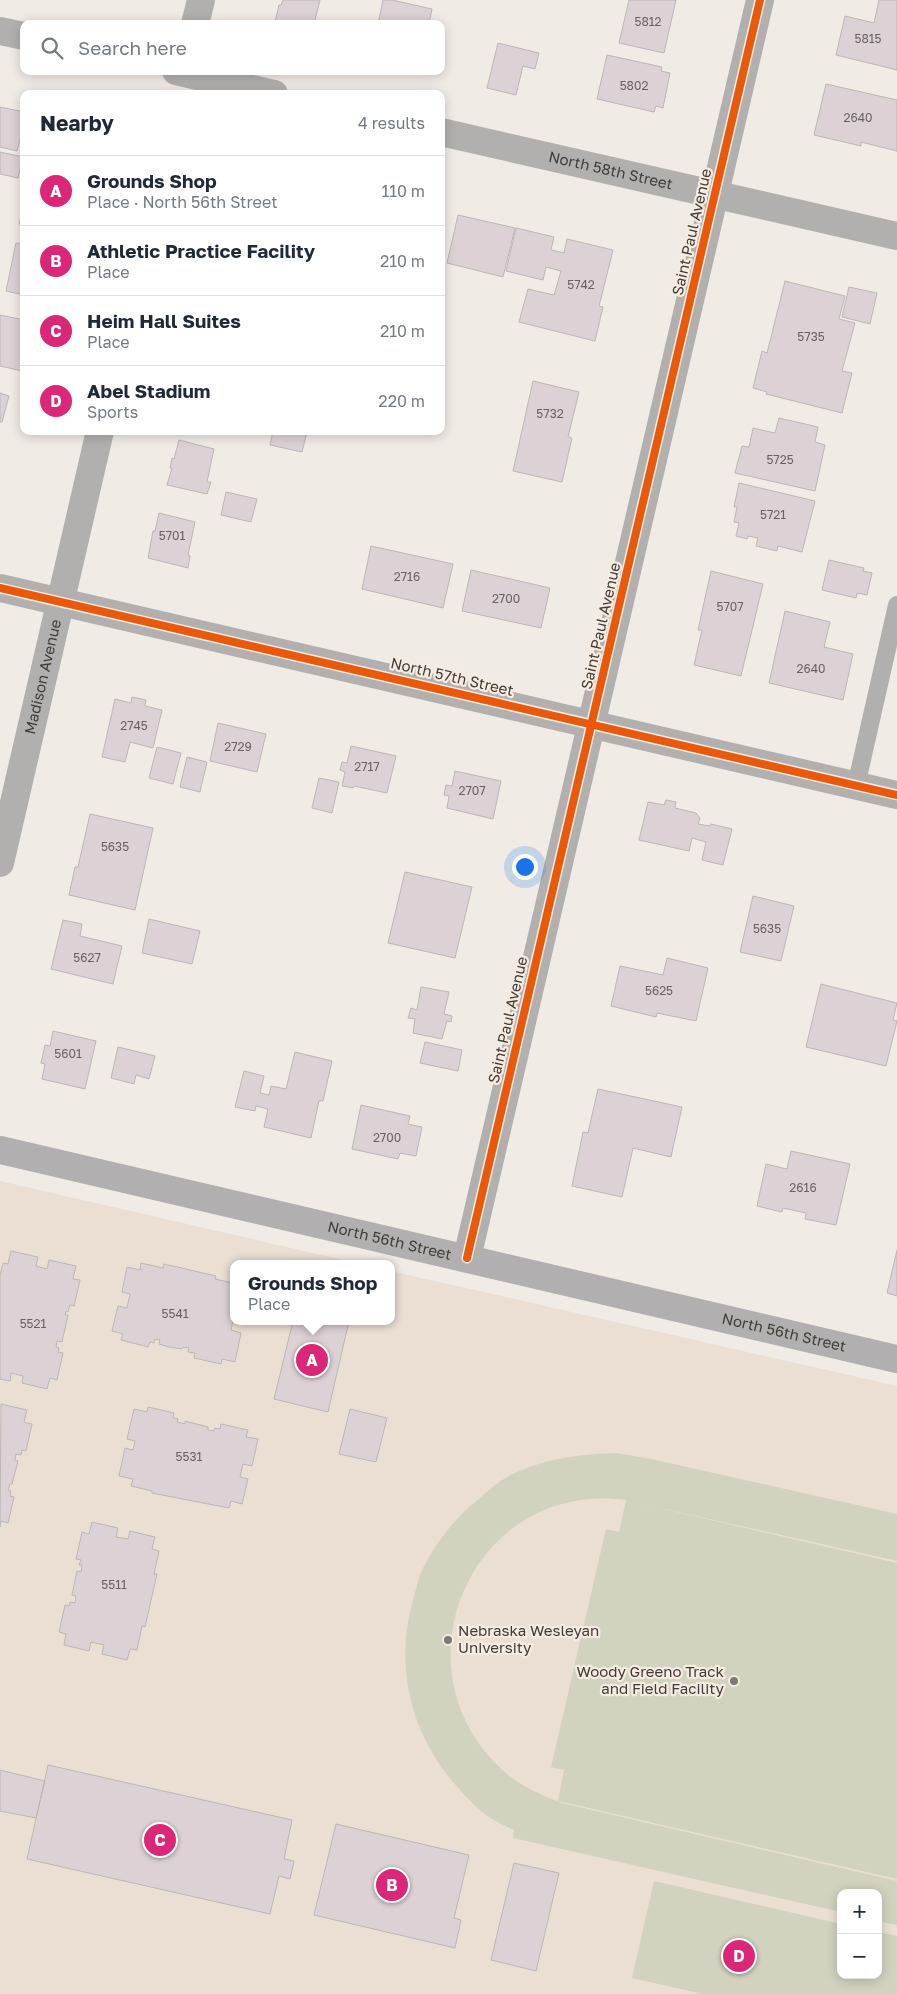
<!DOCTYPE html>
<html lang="en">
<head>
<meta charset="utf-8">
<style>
	:root { --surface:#fff; --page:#f6f6f7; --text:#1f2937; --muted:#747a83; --line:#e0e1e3; --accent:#db2777 }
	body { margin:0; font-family:"Golos Text",sans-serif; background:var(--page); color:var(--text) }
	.controls { position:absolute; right:15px; bottom:15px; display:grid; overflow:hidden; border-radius:10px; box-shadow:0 2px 12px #0003 }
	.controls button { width:45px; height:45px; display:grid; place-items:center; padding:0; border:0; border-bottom:1px solid var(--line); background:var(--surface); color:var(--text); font:25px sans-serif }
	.you { position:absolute; left:524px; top:866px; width:18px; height:18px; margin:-12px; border:4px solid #fff; border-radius:50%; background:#1a73e8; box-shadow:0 0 0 8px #1a73e833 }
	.badge { display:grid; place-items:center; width:32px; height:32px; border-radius:50%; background:var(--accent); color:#fff; font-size:16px; font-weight:700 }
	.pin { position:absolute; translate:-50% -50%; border:2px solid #fff; box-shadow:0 1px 5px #0006 }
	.popup { position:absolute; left:230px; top:1260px; width:165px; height:65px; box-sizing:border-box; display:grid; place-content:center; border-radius:10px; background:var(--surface); filter:drop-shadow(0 1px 4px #0005); font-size:16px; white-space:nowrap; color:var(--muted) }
	.popup b { font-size:19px; color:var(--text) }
	.popup::after { content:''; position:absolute; left:50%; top:100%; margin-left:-10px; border:10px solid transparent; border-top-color:var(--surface) }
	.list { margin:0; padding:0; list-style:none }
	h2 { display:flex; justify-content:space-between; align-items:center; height:65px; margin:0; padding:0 20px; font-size:21px }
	h2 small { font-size:16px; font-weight:400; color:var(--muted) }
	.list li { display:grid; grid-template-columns:32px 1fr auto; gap:15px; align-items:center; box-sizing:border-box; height:70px; padding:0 20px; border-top:1px solid var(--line) }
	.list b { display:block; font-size:19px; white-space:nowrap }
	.list p { margin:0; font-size:16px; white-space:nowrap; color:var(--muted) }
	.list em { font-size:16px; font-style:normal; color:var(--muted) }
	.icon { flex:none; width:28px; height:28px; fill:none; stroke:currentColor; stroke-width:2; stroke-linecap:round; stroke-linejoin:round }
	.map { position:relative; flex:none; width:897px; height:1994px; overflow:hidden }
	.search { position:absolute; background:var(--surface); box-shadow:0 2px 12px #0003; left:20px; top:20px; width:425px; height:55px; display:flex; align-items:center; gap:12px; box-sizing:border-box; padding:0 18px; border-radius:10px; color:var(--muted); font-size:19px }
	.panel { position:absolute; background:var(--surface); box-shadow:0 2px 12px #0003; left:20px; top:90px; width:425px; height:345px; border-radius:10px }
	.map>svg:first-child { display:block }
</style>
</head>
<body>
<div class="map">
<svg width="897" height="1994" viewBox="0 0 897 1994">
	<rect width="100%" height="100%" fill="#f1ebe6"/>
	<path fill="#ebdfd4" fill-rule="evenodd" d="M0,1181L361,1264H233V1321H391V1271L897,1386V1994H0ZM841,1893H878V1975H841Z"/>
	<path fill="#d1d3c0" d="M616,1453L651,1459L897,1514V1561L633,1502L897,1563V1879L558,1801L564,1770L551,1767L606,1529L619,1532L626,1500C467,1479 387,1679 512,1778C527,1789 544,1796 562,1803L897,1881V1925L878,1921V1893H841V1912L513,1838L514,1830C508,1827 500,1824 494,1820C482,1813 469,1801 460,1790C411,1737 393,1667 414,1597C416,1589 418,1580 421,1572C434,1545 454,1519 476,1501C488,1491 502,1478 517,1472C548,1458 582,1454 616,1453Z
		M654,1881L841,1924V1975H878V1932L897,1936V1994H703L632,1978Z"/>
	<path fill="#dcd2d6" stroke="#bbb7b6" d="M283,0H320L314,24H278L275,22L279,5H281Z
		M383,0H392L432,9L429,24H378Z
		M629,0H676L664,53L619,43Z
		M879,0H897V70L836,55L845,16L874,23Z
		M498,43L539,53L535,69L523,66L516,95L487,88Z
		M607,55L662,67L661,71L670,73L663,108L656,106L654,112L597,99Z
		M826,84L897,100V151L861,142V146L814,135Z
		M0,107L24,112V125L17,151L0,147Z
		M0,152L23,157L18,178L0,174Z
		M24,204V225L19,224Z
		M458,215L515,228L503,277L447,263Z
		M516,228L554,237L551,250L564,253L567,239L613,250L599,306L603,307L595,341L519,322L528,289L554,295L561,271L546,267L543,280L506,271Z
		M16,243L24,244V295L6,291Z
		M785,281L845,296L839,319L855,323L842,371L852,373L842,413L766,394L767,392L753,388L762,351L767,353Z
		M849,287L877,293L870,324L842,317Z
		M0,315L24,320L22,371L0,366Z
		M533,381L579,392L568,437L572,438L562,482L513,471Z
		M0,393L9,396L2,422H0Z
		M779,418L818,427L815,442L825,445L815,491L735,473L742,446L749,447L753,428L775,433Z
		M273,431L307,432L302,452L270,445Z
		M179,440L214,449L207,482H211L207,494L167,485L172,468H170L172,458L174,459Z
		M739,483L815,501L802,552L778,546L777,551L756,546L758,538L748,536L747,539L736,536L739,523L734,522L737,507H734Z
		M226,492L257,499L251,522L221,515Z
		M159,513L195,522L188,555L190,556L188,568L148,558L153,531H155Z
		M371,546L453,564L443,608L362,589Z
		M829,560L864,568L863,571L872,573L867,595L857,593L856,598L822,590Z
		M471,570L550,588L541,628L462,611Z
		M711,571L763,584L741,676L694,665L702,630H698Z
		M785,611L830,622L824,647L853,654L843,700L769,683Z
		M132,697L146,700L145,706L162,710L153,748L130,742L125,762L102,757L115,699L131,703Z
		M218,723L266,734L257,772L210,761Z
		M351,746L396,756L387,793L354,786L353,788L342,786L345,772L340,770L342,762L347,763Z
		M157,747L181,753L173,784L149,778Z
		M187,757L207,762L200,792L180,787Z
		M455,771L501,781L493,819L447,808L449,796L444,795L446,785L452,786Z
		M319,778L339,782L332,813L312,808Z
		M666,800L676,802L675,808L696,813L700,818L698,824L710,826L711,824L732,829L723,865L702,860L706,842L692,838L689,851L639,840L648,802L664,805Z
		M90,814L153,828L135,910L69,895L75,867H78Z
		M405,872L472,887L455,958L388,943Z
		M753,896L794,906L781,961L740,952Z
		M149,919L200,931L192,964L142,953Z
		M63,920L82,924L80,936L122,946L113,984L51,969Z
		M667,958L708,968L696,1021L657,1013L656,1017L611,1006L620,966L663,975Z
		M821,984L897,1003L893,1020L897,1021L886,1066L806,1047Z
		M421,987L449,992L444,1014L452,1016L451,1022L447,1021L442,1039L413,1033L415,1019L408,1018L411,1008L417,1010Z
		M53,1031L96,1041L85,1089L42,1079L45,1064L41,1063L45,1045L50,1046Z
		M425,1042L462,1050L458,1071L420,1063Z
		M118,1047L155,1056L149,1079L136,1075L134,1084L111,1078Z
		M295,1052L332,1061L323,1101H319L311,1138L264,1127L268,1109L256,1106L255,1111L235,1107L244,1071L264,1076L260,1093L269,1095L271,1086L286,1089Z
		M598,1089L682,1107L671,1157L633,1148L622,1197L572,1186L583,1132L588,1133Z
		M361,1105L410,1116L408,1124L422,1127L416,1156L400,1153L398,1159L352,1149Z
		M791,1151L850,1164L836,1225L805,1219L806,1213L783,1208L782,1212L757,1206L766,1164L787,1169Z
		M897,1250V1296L887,1293Z
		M11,1251L38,1257L36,1266L47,1269L49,1260L76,1266L73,1279L80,1280L74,1306L70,1305L68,1312L66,1311L65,1315H68L62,1342L57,1341L56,1347L59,1348L58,1352L63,1353L57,1380L50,1378L47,1389L22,1383L23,1376L11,1373L10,1381L0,1379V1275L3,1263L8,1264Z
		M141,1263L163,1268L164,1264L216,1276L215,1279L233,1283V1321L231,1330L241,1333L235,1362L222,1359L221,1364L194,1358L195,1353L188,1352L189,1348L183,1347L182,1349L169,1347L159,1344L160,1340L155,1339L154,1343L150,1342L148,1347L121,1340L123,1334L112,1331L118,1306L127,1308L130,1294L122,1292L127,1267L140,1270Z
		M293,1321H349L328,1412L274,1399Z
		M1,1404L27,1410L24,1422L32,1424L26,1451L22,1450L21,1455L16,1454L15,1460L18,1461L12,1484H10L8,1490L11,1491L10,1496L14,1497L8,1523L1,1521L0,1527Z
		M148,1407L174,1413L173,1418L178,1419L177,1422L185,1424V1421L208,1427V1430L214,1431L215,1428L220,1429L221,1424L248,1430L246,1437L258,1439L252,1466L243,1464L240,1477L248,1479L242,1504L231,1501L229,1508L152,1493V1491L131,1486L133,1479L119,1476L125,1448L133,1450L135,1441L127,1439L134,1409L147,1412Z
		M350,1409L387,1418L376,1462L339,1454Z
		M92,1522L118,1528L116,1537L128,1539L130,1531L155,1537L152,1549L159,1551L154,1574H157L145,1627L142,1626L137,1650L130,1649L127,1660L102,1654L104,1645L91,1642L89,1651L64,1645L66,1634L59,1632L65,1605L69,1606L70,1602L75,1603L76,1596L72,1595L77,1571L81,1572L82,1565H79L81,1560L76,1559L82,1532L89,1534Z
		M48,1765L292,1820L284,1859L294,1861L290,1879L279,1876L270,1914L27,1859Z
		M0,1770L45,1781L36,1818L0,1811Z
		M336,1824L469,1855L454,1918L461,1920L455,1948L314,1915Z
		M514,1863L559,1873L536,1971L491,1960Z"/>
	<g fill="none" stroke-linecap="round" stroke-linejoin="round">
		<path stroke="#b2b0af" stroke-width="18" d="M856,786L897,605"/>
		<g stroke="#b2b0af" stroke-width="28">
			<path d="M195,24L201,0"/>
			<path d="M0,31L24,36"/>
			<path d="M176,71L274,94"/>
			<path id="s1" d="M441,132L897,236"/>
			<path d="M0,588L897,795"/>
			<path id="s2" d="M0,863L100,431"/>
			<path d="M467,1258L760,0"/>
		</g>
		<path stroke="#b1afaf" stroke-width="28" id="s3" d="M0,1150L897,1359"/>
		<g stroke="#f6ebe1" stroke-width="11">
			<path id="cycleway" d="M0,588L897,795
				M467,1258L760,0"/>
		</g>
		<use href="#cycleway" stroke="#e8590c" stroke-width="8"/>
	</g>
	<g fill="#7e7975" stroke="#f6ebe1" stroke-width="2">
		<circle cx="448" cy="1640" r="5"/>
		<circle cx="734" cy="1681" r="5"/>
	</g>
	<g text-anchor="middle" stroke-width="4.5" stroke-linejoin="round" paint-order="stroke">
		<g font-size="12" fill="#676260">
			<text x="648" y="26">5812</text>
			<text x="868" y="43">5815</text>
			<text x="634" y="90">5802</text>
			<text x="858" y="122">2640</text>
			<text x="581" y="289">5742</text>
			<text x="811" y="341">5735</text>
			<text x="550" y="418">5732</text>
			<text x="780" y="464">5725</text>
			<text x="773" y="519">5721</text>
			<text x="172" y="540">5701</text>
			<text x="407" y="581">2716</text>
			<text x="506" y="603">2700</text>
			<text x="730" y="611">5707</text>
			<text x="811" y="673">2640</text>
			<text x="134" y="730">2745</text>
			<text x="238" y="751">2729</text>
			<text x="367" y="771">2717</text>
			<text x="472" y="795">2707</text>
			<text x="115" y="851">5635</text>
			<text x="767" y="933">5635</text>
			<text x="87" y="962">5627</text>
			<text x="659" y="995">5625</text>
			<text x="68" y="1058">5601</text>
			<text x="387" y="1142">2700</text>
			<text x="803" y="1192">2616</text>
			<text x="175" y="1318">5541</text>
			<text x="33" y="1328">5521</text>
			<text x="189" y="1461">5531</text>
			<text x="114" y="1589">5511</text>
		</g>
		<g font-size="15" fill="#403c38" stroke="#f6ebe1">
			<text dy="5" stroke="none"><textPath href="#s1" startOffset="174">North 58th Street</textPath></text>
			<text transform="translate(692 232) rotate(-77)" y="5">Saint Paul Avenue</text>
			<text transform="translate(601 626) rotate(-77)" y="5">Saint Paul Avenue</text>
			<text dy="5" stroke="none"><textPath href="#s2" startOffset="191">Madison Avenue</textPath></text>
			<text transform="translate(452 677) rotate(13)" y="5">North 57th Street</text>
			<text transform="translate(508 1020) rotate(-77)" y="5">Saint Paul Avenue</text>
			<text dy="5" stroke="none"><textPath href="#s3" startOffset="400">North 56th Street</textPath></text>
			<text dy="5" stroke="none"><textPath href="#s3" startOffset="805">North 56th Street</textPath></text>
		</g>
		<g font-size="15" fill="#403c38" stroke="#f6ebe1" text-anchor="start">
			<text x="458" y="1636">Nebraska Wesleyan<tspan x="458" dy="17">University</tspan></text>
			<text x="724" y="1677" text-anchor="end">Woody Greeno Track<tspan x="724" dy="17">and Field Facility</tspan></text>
		</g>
	</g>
</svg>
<div class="controls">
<button>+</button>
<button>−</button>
</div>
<div class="you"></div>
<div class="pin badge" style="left:312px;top:1360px">A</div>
<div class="popup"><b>Grounds Shop</b>Place</div>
<div class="pin badge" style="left:392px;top:1885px">B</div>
<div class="pin badge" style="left:160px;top:1840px">C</div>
<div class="pin badge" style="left:739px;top:1956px">D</div>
<div class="search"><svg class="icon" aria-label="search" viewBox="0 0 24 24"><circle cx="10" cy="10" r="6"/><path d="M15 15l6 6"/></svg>Search here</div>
<section class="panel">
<h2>Nearby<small>4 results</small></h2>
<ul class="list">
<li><span class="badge">A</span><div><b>Grounds Shop</b><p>Place · North 56th Street</p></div><em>110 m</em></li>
<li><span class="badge">B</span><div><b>Athletic Practice Facility</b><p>Place</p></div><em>210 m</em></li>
<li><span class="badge">C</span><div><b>Heim Hall Suites</b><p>Place</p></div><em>210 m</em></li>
<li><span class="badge">D</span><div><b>Abel Stadium</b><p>Sports</p></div><em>220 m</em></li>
</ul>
</section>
</div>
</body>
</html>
